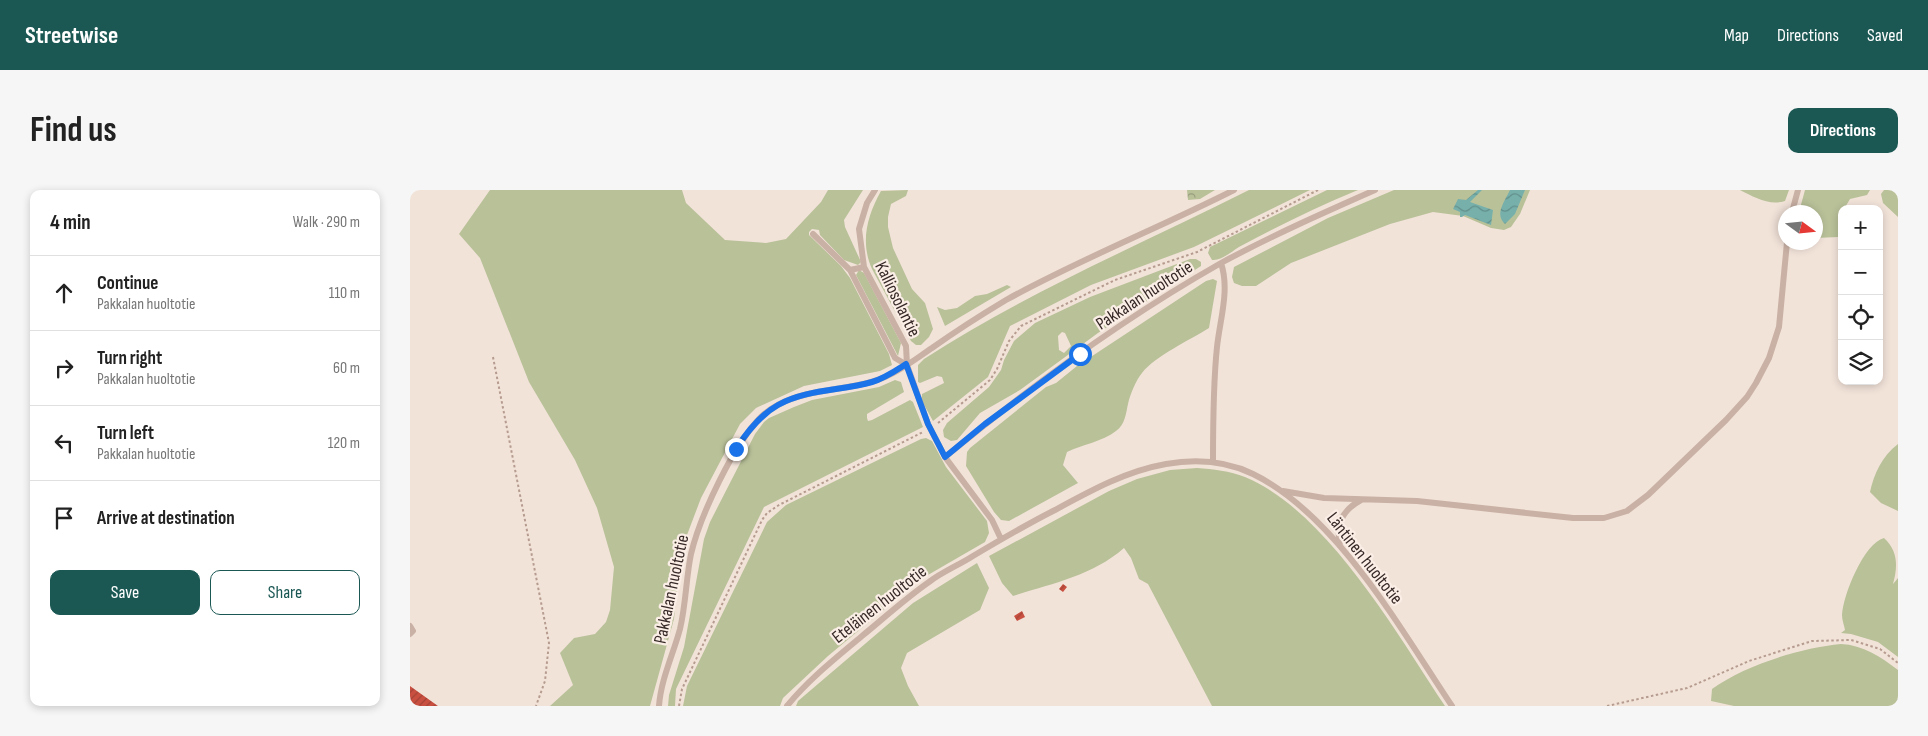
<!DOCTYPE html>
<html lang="en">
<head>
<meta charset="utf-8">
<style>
	:root { --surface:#fff; --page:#f6f6f6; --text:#222; --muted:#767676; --line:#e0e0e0; --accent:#1b5854 }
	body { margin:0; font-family:"Sofia Sans Condensed",sans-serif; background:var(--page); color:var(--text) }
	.controls { position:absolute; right:15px; top:15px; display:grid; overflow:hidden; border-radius:10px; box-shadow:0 2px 8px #0003 }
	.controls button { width:45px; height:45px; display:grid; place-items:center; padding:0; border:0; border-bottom:1px solid var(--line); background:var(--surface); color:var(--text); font:25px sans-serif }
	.compass { position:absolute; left:1368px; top:15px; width:45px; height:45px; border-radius:50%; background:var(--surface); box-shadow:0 2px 8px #0003; rotate:105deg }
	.stop { position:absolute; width:15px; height:15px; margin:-11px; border:4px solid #1a73e8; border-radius:50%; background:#fff }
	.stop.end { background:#1a73e8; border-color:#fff; box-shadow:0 1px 5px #0008 }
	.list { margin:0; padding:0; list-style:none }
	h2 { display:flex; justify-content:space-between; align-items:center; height:65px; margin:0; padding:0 20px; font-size:21px }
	h2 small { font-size:16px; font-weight:400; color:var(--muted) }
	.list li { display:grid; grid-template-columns:32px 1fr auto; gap:15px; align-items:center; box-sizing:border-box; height:75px; padding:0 20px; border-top:1px solid var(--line) }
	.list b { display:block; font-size:19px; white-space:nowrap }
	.list p { margin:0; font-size:16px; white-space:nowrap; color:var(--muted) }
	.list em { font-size:16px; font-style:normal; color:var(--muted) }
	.actions { display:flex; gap:10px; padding:15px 20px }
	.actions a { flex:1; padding:11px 0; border:1px solid var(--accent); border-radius:10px; text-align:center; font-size:18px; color:var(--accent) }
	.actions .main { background:var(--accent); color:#fff }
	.icon { flex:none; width:28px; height:28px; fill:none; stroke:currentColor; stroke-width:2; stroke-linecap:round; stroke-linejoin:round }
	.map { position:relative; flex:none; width:1488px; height:516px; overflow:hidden; border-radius:10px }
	header { display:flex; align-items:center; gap:30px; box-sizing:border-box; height:70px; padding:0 25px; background:var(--accent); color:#fff }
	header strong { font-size:24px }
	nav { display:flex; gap:28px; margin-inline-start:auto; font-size:18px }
	.intro { display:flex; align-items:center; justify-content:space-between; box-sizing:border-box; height:120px; padding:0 30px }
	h1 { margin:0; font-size:35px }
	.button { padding:12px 22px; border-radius:10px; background:var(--accent); color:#fff; font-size:18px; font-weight:700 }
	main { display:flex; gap:30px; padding:0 30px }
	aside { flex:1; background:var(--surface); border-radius:10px; box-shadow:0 2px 8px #0003 }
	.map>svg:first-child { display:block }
</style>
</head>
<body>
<header>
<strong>Streetwise</strong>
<nav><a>Map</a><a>Directions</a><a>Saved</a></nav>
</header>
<div class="intro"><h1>Find us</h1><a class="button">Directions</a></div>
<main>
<aside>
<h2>4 min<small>Walk · 290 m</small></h2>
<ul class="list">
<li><svg class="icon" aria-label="ahead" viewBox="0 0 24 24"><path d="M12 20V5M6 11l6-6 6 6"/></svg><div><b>Continue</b><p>Pakkalan huoltotie</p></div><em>110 m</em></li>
<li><svg class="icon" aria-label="right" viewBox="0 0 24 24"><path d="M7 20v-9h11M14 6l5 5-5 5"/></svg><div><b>Turn right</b><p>Pakkalan huoltotie</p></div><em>60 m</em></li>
<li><svg class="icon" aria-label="left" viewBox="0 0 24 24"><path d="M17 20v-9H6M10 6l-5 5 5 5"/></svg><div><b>Turn left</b><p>Pakkalan huoltotie</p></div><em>120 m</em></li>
<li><svg class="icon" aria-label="arrive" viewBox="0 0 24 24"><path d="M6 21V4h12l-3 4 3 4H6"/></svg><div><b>Arrive at destination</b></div></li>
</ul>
<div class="actions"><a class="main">Save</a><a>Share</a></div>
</aside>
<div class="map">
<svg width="1488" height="516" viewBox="0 0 1488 516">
	<defs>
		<pattern id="forest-crowns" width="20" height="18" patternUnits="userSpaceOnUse" patternTransform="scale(1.25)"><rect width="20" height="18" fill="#b9c199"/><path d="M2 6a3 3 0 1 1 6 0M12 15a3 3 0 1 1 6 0" fill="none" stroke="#979d7d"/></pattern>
		<pattern id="water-waves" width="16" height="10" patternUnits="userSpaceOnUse" patternTransform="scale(1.25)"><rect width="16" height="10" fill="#77b0ab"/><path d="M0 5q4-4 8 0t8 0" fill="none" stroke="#628f8b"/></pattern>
		<pattern id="building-hatch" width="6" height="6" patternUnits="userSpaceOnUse" patternTransform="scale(1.25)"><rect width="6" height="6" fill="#c95040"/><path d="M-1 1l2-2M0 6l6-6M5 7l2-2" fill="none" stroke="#a44236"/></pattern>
	</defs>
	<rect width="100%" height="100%" fill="#f2e3d9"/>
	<path fill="#b9c199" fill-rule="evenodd" d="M80,0H272L276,13L315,50L356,53L376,49L411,12L418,0H453L434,30L435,37L451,72L448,75L434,70L410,45L409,40L402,39L399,42V45L431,76L440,88L479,164L482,175L470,181L394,196L346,218L330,234L291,308L277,345L267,401L264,429L240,516H140L163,495L150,463L164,448L185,444L196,432L200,420L204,377L187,318L165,270L119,192L70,68L49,44Z
		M498,0L496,6L481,14L478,27V37L483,58L502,99L515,113L523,139L519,147L511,155H506L501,151L462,79C450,52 457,26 471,1Z
		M839,0H900L784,57L681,95L600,136L578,187L523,231L512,211V204L534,193L532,187L527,186L510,193L508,192V175L514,169C617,102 730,55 839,0Z
		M917,0H948C907,17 868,36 829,57C821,62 811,71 802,70L798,63L800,57Z
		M984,0H1120L1110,24L1101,37L1094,40L1081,38L1053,26L1023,22L980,34L881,73L846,96H832L824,93L822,87L824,77L918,28Z
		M1330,0H1379L1375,11C1359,16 1344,7 1330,0Z
		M1395,0H1460L1457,5L1440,9L1434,19H1432V39L1428,47L1406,48V22H1389Z
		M1474,0H1488V27L1473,13L1471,4Z
		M780,69H786L791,72V76L688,143L610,200L570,223L547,250L541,251L534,247L533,240L537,233L579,197L591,180L594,170L604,151L625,133L680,107ZM652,142L655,143L661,156L654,163L649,160L648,146Z
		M449,80L454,83L491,153L488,166L446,85Z
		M803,89L807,91L799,138C780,150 745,166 732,183C726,190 720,205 718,214C716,223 715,235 706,241C692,252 673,254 657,262L653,275L668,293L599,331L591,330L584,322L556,276L557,262L560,258L636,197L646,193L667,176L796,91Z
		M597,95L601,97L535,136L527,117L535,120L547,118L565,106L577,104Z
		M485,190L491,192L494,202L457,224V228L458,231L462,230L500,210L503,212L513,237L354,317L266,499L265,516H258L259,505L274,457L294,349L300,332L345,244L354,232L359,228L384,217L402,210L469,197Z
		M516,248L522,251L536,277L577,331L579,343L575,352L511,389L418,466L373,508L370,516H273L277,496L357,332L376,315L511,249Z
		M1488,254V321L1471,313L1460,302C1464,284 1472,266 1488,254Z
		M787,278C803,279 820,281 835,287C917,321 987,444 1035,516H802L738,394L729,389L721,368L714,358C682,386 643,393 603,406L592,393L579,366L699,301L727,289L760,280Z
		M1474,348C1488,361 1488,376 1483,394L1488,388V467L1468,452L1441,444L1431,443L1435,440C1434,435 1432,430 1432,425C1433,405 1454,353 1474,348Z
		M567,373L579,398L570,420L497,463L491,478L498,496L509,516H386L388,511L503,413Z
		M1431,454C1453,455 1471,467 1488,480V516H1324L1301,511L1302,499C1335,475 1390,458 1431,454Z"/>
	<path fill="url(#forest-crowns)" d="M777,0H805L790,9L778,10Z"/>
	<path fill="url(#water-waves)" d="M1068,0H1072L1060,12L1083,20L1081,35L1055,25L1052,27H1050V22L1043,19L1048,9L1056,10Z
		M1100,0H1115L1105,24L1095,34C1084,24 1095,11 1100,0Z"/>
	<path fill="url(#building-hatch)" d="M653,394L657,397L653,402L649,399Z
		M612,421L615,427L607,431L604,426Z
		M0,496L28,516H0Z"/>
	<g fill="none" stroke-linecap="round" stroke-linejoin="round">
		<path stroke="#b69b8f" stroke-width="2" stroke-dasharray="2.5 2.5" stroke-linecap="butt" d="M83,167L139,453L135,491L126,516
			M528,233L580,190L587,179L599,151L611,136L705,90L787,62L908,0
			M269,516L272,499L352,330L357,323L369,315L513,242
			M1197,516L1277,498L1339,471L1402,451L1441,450L1470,459L1488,473"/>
		<path stroke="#cab1a5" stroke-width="6" d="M465,0L457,13L449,39L454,77L496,156L497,175L518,234L535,267L582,330L591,349
			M1382,22L1388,0
			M403,44L440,80L454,77
			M440,80L485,168L497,175
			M535,267C621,196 714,128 811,73C861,46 913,23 965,0
			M803,272C803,234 803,195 807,157C810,129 820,100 811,73
			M873,301L914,308L1007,311L1163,328H1194L1217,321L1238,305L1316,230L1337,207L1346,193L1359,168L1369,137L1377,52
			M930,356C926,335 931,321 951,310
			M0,436L3,441L0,444
			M249,516C251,489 263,465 270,439C276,414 276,388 281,364C290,326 324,253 352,226C386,195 436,204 475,187C492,180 507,168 522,158C546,141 571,125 596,110C670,69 749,38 824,0
			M377,516C399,489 426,468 452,446C474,428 496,408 519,392C532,382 549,375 563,366C590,350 617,334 645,320C680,301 716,281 756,274C785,269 816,271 843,284C927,325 991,440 1042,516"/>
	</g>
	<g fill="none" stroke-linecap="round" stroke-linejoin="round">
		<path stroke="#1a73e8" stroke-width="6" d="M326,259C337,242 350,225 368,215C397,199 431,201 462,192C475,188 485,181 496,174L518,234L535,267L575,234L670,164"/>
	</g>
	<g text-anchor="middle" stroke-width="4.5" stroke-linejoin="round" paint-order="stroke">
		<g font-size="18" fill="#362927" stroke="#faeee6">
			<text transform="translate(734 105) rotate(-33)" y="6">Pakkalan huoltotie</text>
			<text transform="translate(488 109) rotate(64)" y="6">Kalliosolantie</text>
			<text transform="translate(955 368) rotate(52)" y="6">Läntinen huoltotie</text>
			<text transform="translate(261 399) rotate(-78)" y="6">Pakkalan huoltotie</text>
			<text transform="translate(469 414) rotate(-38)" y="6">Eteläinen huoltotie</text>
		</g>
	</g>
</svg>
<div class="controls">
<button>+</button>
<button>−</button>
<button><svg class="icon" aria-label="locate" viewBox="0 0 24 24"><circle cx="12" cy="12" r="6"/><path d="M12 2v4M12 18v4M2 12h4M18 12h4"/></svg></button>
<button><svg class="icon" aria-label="layers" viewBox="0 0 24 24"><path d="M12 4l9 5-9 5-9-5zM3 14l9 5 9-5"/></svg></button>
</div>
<svg class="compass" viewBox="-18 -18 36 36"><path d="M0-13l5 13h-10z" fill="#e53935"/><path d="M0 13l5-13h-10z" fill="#767676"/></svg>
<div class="stop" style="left:670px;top:164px"></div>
<div class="stop end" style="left:326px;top:259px"></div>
</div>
</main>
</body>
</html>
